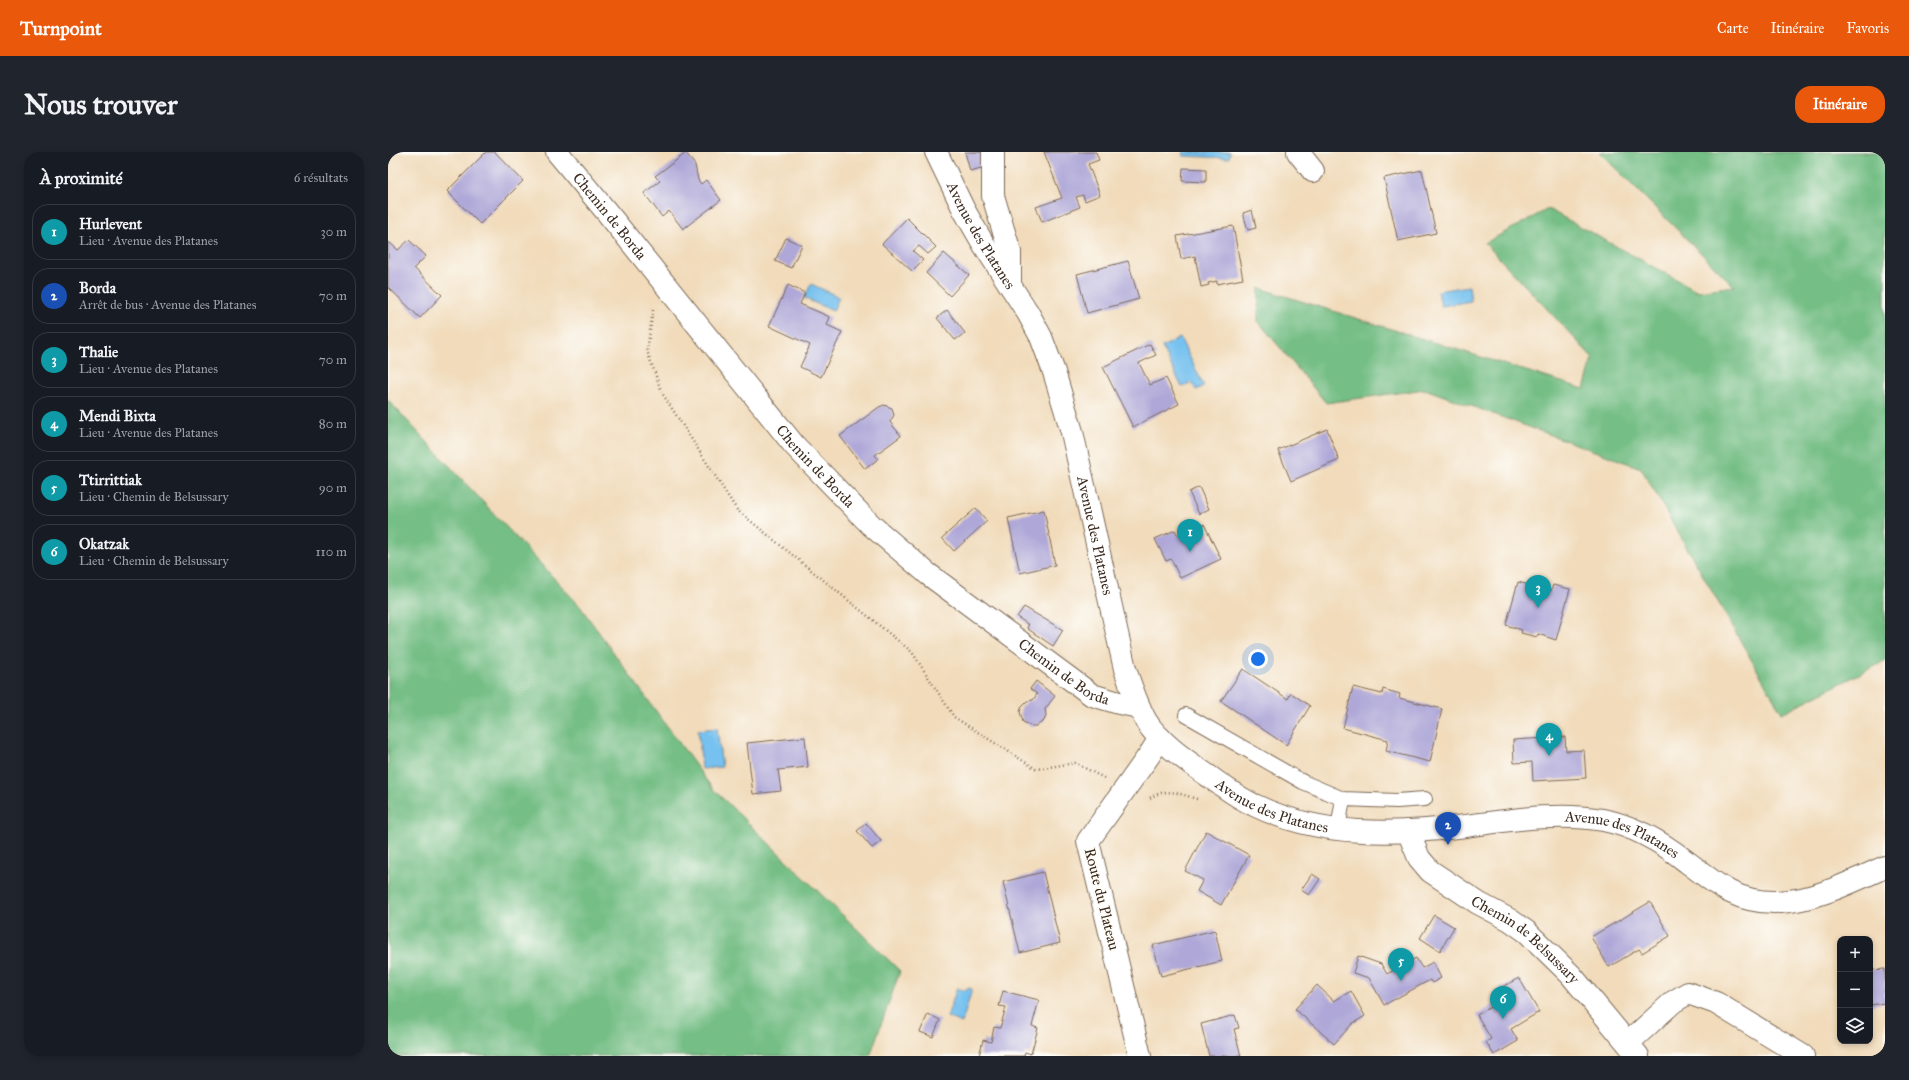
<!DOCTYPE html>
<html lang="fr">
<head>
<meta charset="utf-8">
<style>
	:root { --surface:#171b24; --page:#20242c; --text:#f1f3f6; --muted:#9ea1a6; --line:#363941; --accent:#ea580c }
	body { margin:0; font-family:"IM FELL Great Primer",serif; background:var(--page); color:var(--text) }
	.controls { position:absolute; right:12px; bottom:12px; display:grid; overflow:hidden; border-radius:8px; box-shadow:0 2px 6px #0003 }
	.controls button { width:36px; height:36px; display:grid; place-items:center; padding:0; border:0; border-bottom:1px solid var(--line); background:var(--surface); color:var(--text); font:20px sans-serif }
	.you { position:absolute; left:870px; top:507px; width:14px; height:14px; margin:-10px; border:3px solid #fff; border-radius:50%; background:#1a73e8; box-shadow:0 0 0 6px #1a73e833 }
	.badge { display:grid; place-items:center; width:26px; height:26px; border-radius:50%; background:var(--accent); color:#fff; font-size:13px; font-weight:700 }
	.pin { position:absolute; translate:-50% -33px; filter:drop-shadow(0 1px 2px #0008) }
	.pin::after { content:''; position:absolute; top:21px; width:14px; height:12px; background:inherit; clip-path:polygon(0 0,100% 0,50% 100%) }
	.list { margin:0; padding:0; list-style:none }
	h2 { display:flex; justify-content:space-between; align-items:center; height:52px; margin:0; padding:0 16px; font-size:17px }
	h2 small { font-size:13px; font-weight:400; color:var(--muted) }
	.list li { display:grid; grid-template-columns:26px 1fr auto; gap:12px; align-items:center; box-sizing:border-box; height:56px; margin:0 8px 8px; padding:0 8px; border:1px solid var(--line); border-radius:16px }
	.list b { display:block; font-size:15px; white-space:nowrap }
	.list p { margin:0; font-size:13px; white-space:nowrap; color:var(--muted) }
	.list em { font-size:13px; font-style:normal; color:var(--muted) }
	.icon { flex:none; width:22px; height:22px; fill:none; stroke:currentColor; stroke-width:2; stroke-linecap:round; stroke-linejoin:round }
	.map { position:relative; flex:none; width:1497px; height:904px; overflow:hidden; border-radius:16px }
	header { display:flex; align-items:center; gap:24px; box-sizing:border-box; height:56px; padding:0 20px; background:var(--accent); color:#fff }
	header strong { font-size:19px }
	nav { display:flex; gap:22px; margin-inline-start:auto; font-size:14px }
	.intro { display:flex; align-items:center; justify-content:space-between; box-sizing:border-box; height:96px; padding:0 24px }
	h1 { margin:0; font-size:28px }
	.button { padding:10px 18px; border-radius:16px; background:var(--accent); color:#fff; font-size:14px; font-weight:700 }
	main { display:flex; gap:24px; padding:0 24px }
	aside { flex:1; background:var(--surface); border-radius:16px; box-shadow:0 2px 6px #0003 }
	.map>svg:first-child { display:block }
</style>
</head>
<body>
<header>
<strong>Turnpoint</strong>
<nav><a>Carte</a><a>Itinéraire</a><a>Favoris</a></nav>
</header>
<div class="intro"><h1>Nous trouver</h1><a class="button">Itinéraire</a></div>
<main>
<aside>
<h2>À proximité<small>6 résultats</small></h2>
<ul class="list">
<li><span class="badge" style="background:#0f9aa8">1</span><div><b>Hurlevent</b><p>Lieu · Avenue des Platanes</p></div><em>30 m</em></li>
<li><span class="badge" style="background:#1a4fb4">2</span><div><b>Borda</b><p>Arrêt de bus · Avenue des Platanes</p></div><em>70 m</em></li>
<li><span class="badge" style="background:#0f9aa8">3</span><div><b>Thalie</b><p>Lieu · Avenue des Platanes</p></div><em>70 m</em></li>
<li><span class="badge" style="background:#0f9aa8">4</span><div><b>Mendi Bixta</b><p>Lieu · Avenue des Platanes</p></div><em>80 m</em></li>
<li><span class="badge" style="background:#0f9aa8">5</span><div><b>Ttirrittiak</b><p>Lieu · Chemin de Belsussary</p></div><em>90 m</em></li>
<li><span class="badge" style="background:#0f9aa8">6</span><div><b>Okatzak</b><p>Lieu · Chemin de Belsussary</p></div><em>110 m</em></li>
</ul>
</aside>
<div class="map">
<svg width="1497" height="904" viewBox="0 0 1497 904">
	<rect width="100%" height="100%" fill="#fdfcf7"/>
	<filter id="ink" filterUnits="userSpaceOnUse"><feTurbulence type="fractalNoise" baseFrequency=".025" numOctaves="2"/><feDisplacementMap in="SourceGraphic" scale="8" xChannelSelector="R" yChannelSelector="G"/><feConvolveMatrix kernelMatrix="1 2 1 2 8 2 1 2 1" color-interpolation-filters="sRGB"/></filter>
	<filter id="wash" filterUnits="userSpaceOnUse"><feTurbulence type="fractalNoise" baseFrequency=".012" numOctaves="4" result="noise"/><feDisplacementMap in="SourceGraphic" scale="16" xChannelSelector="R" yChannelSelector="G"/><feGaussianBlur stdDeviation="0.9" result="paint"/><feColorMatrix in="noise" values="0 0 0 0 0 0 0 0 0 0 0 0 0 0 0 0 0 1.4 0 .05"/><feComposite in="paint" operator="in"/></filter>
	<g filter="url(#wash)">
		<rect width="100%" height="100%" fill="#f1dbbb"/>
		<path fill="#74be85" stroke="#587452" d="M1211,0H1497V509L1394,561L1253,316L1037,237L938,251L870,169L871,136L1196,237L1205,206L1097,91L1160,57L1310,139L1346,134Z
			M0,248L191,453L324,636L512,819L482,904H0Z"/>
		<path fill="#76c1ef" stroke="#587686" d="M795,0H842L841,6L795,4Z
			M423,132L451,145L445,159L416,146Z
			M1081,134L1083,149L1053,154L1050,139Z
			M792,186L816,234L808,238L804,230L794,235L774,195Z
			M329,576L334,615L314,617L310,578Z
			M569,836L577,839L581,836L584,837L574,871L559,865Z"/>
		<g id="blocks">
			<path fill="#aea7d8" d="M98,0H107L135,29L92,72L59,39Z
				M577,0H593L597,15L582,19Z
				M656,0H708L711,8L700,12L712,43L697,49L695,43L688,45L692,55L654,70L648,55L674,46Z
				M298,1L307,13L310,28L313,32L318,28L333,48L295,77L281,59L274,65L256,41L272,29L267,24Z
				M795,16L818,17V30L794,29Z
				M1034,18L1048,81L1010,89L996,26Z
				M864,58L868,76L860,78L855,61Z
				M519,66L548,95L540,102L531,94L525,99L535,108L524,119L494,92Z
				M845,74L855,127L829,132V129L820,131L821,133L813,135L807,104L793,107L789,84Z
				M398,86L414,93L403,116L387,109Z
				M21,88L38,104L26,116L54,143L32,166L0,135V91L1,90L10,98Z
				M556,101L581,123L562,144L538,121Z
				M740,109L751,147L699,161L689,122Z
				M400,133L417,141L412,152L442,165L439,173L454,180L433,225L412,215L422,193L381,174Z
				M559,158L577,181L567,188L549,166Z
				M762,192L768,203L751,211L762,233L778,226L791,252L745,275L715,215Z
				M496,253L504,256L506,263L502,270L513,284L487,303L490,307L477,317L452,284L491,255Z
				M939,277L951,308L903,329L890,298Z
				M811,335L821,357L811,362L801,340Z
				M588,356L599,369L566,399L554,386Z
				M656,358L667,413L632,421L620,366Z
				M816,372L833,407L792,426L783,407L778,409L767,387L787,378L790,384Z
				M1130,430L1163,439L1165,433L1182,437L1168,488L1150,482L1149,485L1133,481L1134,478L1118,473Z
				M636,455L675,478L665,494L640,477L639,475L641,473L629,465Z
				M855,517L900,547L903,541L922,554L898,593L833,549Z
				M648,529L667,544L657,557L658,563L656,569L648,574H643L635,570L632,560L634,554L639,549L645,548L649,542L642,537Z
				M965,535L994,542L995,537L1012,542L1011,546L1054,557L1042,610L998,599L1000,588L955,576Z
				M417,585L420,615L390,618L393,639L365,642L359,591Z
				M1177,585L1178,599L1196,598L1198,626L1145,629L1144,610L1126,611L1125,588Z
				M478,671L493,689L484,696L469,679Z
				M818,679L861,703L833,753L809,739L815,728L797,719Z
				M655,720L672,791L632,801L615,730Z
				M924,722L932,727L921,743L913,738Z
				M1262,750L1282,784L1254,801L1251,797L1221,815L1203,785Z
				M1046,763L1066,775L1052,799L1032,786Z
				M827,778L834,809L773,824L765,793Z
				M970,804L993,812L999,822L1028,806L1034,816L1045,810L1053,826L1044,831L1042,828L996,853L981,826L965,821Z
				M1497,817V851L1482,853V818Z
				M1131,826L1151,860L1123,877L1130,889L1106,903L1098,890L1103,887L1089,863L1118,846L1112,836Z
				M929,833L946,849L963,839L977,864L964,872L946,892L907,857Z
				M615,839L651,848L644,874L650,876L643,902L637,900L636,904H591L595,888L603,890L606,875L612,876L618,855L611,854Z
				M540,862L552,868L545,885L532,880Z
				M847,863L851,876L846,877L853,904H821L813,872Z"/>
		</g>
	</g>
	<g filter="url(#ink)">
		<use href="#blocks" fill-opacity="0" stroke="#7b6855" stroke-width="1"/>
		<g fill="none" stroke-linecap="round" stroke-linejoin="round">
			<g stroke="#7b6855" stroke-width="16">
				<path id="service" d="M798,563L915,630L955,647L950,677
					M955,647L1009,649L1037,647"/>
			</g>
			<g stroke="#7b6855" stroke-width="24">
				<g id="minor">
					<path id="s1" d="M169,0L222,64L406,293L483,373L540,422L704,543L731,551L751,555"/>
					<path d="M605,0V44L622,100V133"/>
					<path d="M910,0L925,19"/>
					<path id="s2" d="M1020,679L1031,706L1042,719L1090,751L1122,768L1139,780L1183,823L1250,904"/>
					<path d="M1240,891L1285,850L1300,841L1328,851L1415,904"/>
					<path d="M752,904L700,689L762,602L772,586"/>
				</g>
			</g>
			<g stroke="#7b6855" stroke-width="24">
				<g id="tertiary">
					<path id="s3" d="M548,0L576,58L596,93L640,161L653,185L666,220L684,280L737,517C743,535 749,553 758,569C772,592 805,613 826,628C839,637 852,647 866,653C932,685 1007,683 1078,674C1123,668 1170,660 1215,668C1246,674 1275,691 1299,710C1313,720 1326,732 1342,740C1394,766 1449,736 1497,715"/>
				</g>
			</g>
			<path stroke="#7b6855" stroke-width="2.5" stroke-dasharray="1 3" stroke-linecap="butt" d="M265,158L259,199L274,241L349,358L524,500L566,565L648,617L687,611L716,626
				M762,646C778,635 792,642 809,647"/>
			<use href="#service" stroke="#fff" stroke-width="14"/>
			<use href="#minor" stroke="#fff" stroke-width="22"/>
			<use href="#tertiary" stroke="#fff" stroke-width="22"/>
		</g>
	</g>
	<g text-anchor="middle" stroke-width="4" stroke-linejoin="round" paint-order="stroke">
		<g font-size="15" fill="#3b2a1e" stroke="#fdfcf7">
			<text dy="5" stroke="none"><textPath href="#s1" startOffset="83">Chemin de Borda</textPath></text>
			<text dy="5" stroke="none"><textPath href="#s3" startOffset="95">Avenue des Platanes</textPath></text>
			<text dy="5" stroke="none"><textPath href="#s1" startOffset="407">Chemin de Borda</textPath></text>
			<text dy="5" stroke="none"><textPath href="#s3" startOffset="419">Avenue des Platanes</textPath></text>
			<text dy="5" stroke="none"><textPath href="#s1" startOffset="731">Chemin de Borda</textPath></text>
			<text dy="5" stroke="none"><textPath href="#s3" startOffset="767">Avenue des Platanes</textPath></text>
			<text dy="5" stroke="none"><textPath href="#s3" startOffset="1126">Avenue des Platanes</textPath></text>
			<text transform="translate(714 747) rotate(76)" y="5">Route du Plateau</text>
			<text dy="5" stroke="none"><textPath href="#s2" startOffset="164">Chemin de Belsussary</textPath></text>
		</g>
	</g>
</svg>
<div class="controls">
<button>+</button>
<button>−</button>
<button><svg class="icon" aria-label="layers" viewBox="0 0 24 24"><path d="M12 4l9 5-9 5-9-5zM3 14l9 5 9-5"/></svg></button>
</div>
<div class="you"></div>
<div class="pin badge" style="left:802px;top:400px;background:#0f9aa8">1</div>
<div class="pin badge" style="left:1060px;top:693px;background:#1a4fb4">2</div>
<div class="pin badge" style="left:1150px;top:456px;background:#0f9aa8">3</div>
<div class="pin badge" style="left:1161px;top:604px;background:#0f9aa8">4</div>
<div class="pin badge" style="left:1013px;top:829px;background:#0f9aa8">5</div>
<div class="pin badge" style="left:1115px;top:867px;background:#0f9aa8">6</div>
</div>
</main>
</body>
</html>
